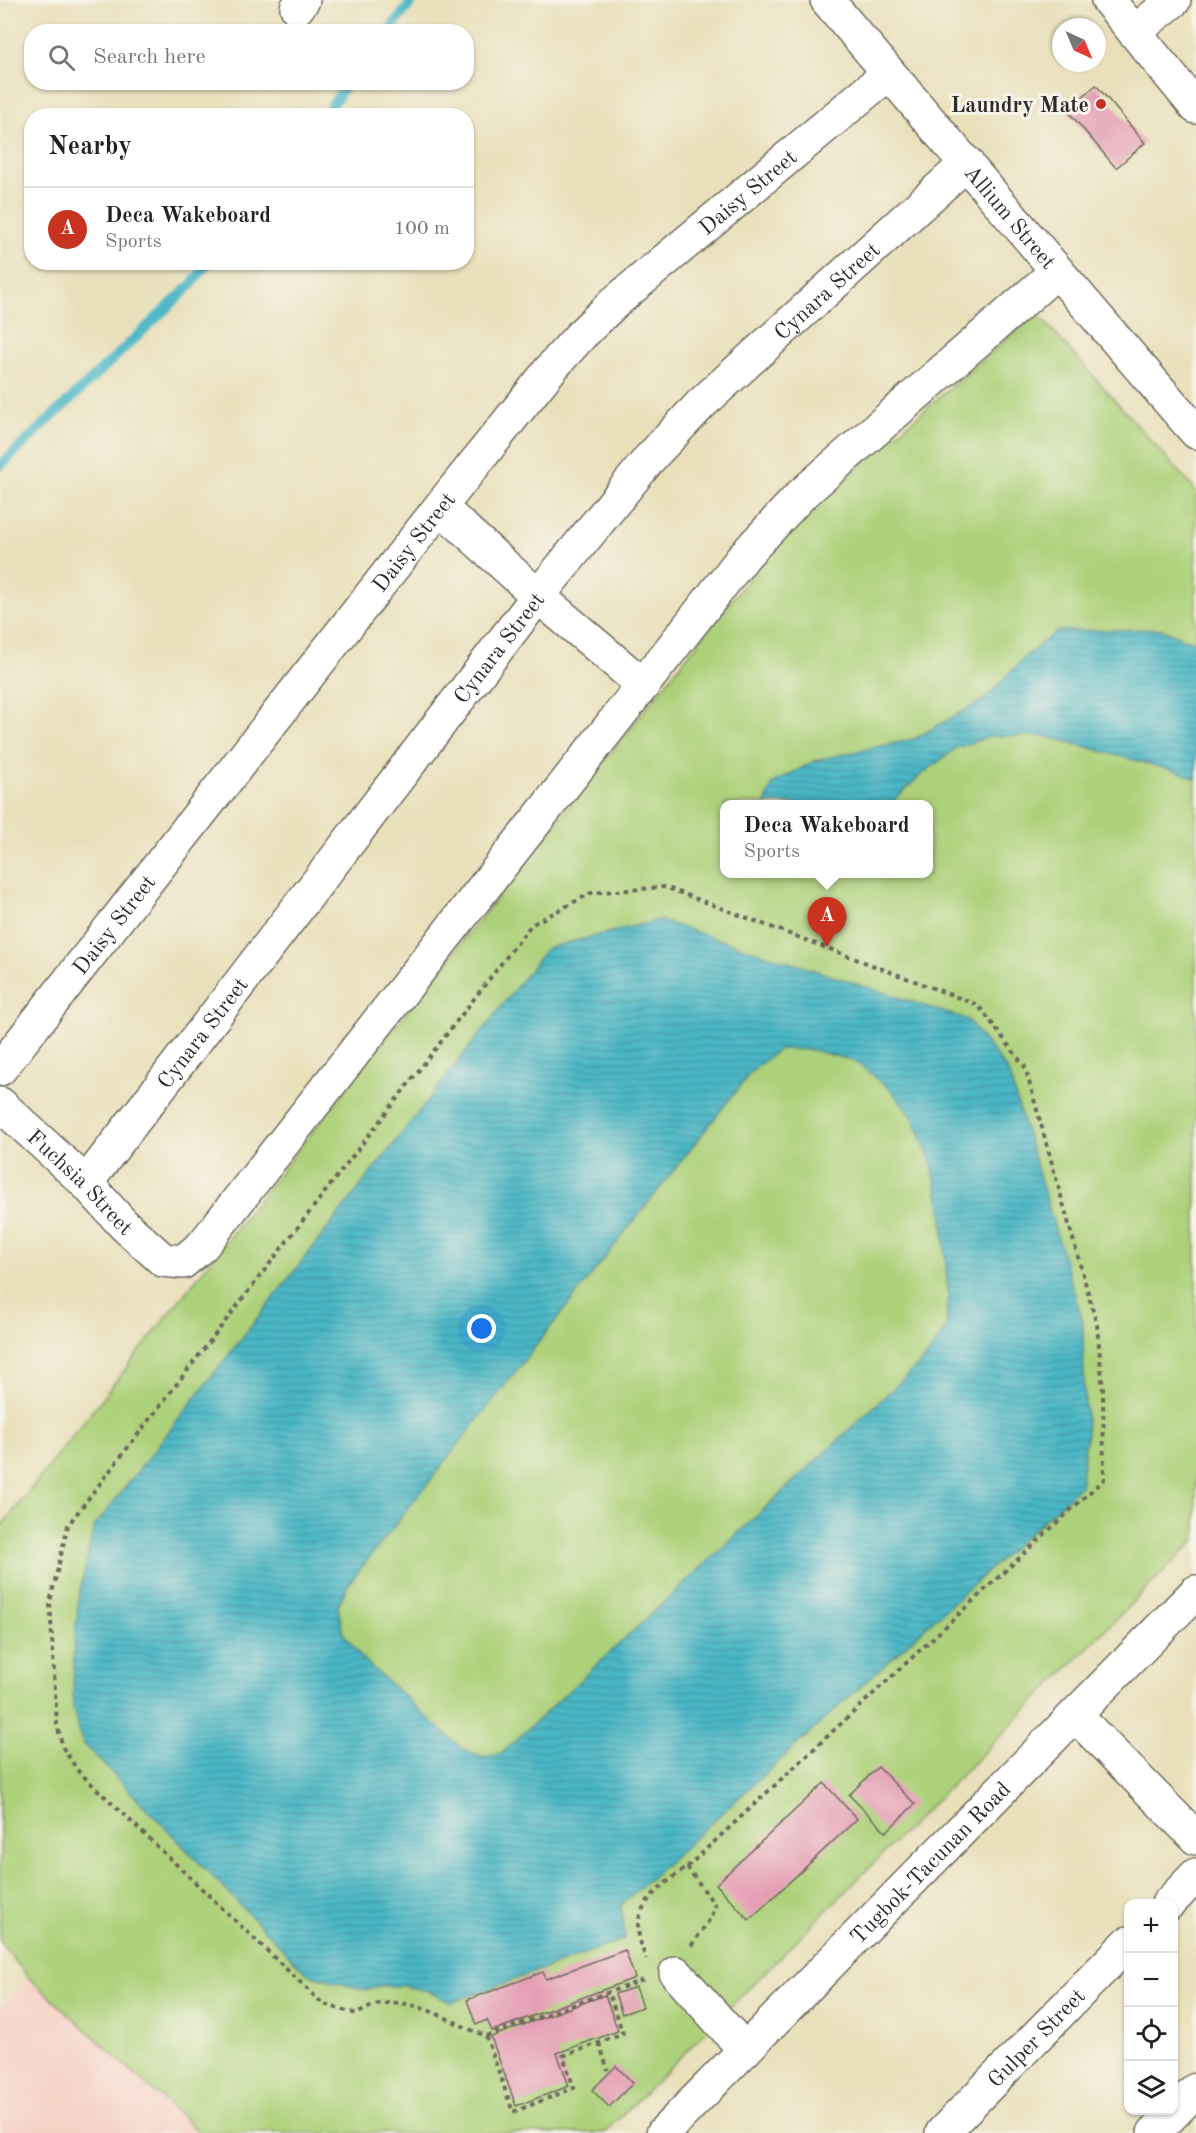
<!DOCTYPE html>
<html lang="en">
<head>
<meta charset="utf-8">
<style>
	:root { --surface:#fff; --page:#f6f6f6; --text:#222; --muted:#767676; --line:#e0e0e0; --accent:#c8321e }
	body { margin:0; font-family:"Old Standard TT",serif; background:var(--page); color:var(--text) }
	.controls { position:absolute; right:18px; bottom:18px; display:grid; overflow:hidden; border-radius:12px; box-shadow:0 2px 4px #0004 }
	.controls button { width:54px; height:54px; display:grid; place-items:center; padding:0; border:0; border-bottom:2px solid var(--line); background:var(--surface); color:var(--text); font:30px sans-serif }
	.compass { position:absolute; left:1052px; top:18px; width:54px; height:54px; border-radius:50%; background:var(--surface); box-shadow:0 2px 4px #0004; rotate:136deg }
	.you { position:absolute; left:482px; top:1329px; width:21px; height:21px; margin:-15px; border:4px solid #fff; border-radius:50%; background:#1a73e8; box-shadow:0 0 0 9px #1a73e833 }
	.badge { display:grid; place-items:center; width:39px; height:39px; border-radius:50%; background:var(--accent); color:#fff; font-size:20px; font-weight:700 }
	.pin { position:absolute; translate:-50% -50px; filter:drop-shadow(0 2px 3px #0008) }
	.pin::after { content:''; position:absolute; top:32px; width:21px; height:18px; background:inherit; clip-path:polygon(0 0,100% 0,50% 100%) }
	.popup { position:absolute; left:720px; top:800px; width:213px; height:78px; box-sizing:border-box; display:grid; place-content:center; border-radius:12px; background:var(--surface); filter:drop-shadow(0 2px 4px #0005); font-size:20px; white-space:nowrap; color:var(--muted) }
	.popup b { font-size:22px; color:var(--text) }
	.popup::after { content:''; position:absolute; left:50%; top:100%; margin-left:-12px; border:12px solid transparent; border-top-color:var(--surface) }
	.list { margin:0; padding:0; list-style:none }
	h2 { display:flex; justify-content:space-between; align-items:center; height:78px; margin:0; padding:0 24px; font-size:26px }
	h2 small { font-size:20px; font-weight:400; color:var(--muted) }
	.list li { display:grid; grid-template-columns:39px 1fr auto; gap:18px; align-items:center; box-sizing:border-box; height:84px; padding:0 24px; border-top:2px solid var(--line) }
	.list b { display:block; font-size:22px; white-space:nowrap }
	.list p { margin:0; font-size:20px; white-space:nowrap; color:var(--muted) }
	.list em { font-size:20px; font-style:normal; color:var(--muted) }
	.icon { flex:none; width:33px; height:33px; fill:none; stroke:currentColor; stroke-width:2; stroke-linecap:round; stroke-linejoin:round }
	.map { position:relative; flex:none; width:1196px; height:2133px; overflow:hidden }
	.search { position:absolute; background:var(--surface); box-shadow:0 2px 4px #0004; left:24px; top:24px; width:450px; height:66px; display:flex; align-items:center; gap:15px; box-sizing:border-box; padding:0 21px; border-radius:24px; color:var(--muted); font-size:22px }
	.panel { position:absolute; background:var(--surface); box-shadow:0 2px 4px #0004; left:24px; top:108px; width:450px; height:162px; border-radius:24px }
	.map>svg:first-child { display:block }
</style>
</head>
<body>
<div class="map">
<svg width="1196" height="2133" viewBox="0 0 1196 2133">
	<defs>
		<pattern id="water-rules" width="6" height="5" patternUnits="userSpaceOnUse" patternTransform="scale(1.5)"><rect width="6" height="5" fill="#4ab7c6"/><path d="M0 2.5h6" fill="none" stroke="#3e95a1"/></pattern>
	</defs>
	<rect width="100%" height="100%" fill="#f7f3e8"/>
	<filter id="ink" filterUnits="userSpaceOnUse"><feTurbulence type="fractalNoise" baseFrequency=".0167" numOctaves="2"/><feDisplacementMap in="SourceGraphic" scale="12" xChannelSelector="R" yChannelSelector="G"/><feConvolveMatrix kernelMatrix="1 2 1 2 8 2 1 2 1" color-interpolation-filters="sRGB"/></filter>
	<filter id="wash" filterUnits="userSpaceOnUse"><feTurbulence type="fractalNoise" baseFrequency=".008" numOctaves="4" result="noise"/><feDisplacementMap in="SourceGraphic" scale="24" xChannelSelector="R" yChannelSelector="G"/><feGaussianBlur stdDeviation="1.35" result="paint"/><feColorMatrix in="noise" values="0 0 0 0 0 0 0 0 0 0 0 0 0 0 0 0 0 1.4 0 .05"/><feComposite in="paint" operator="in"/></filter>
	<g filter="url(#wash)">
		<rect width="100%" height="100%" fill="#e9e0bb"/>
		<path fill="#f6d1c6" d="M28,1977L200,2133H0V2008Z"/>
		<path fill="#add17a" stroke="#6c7e52" stroke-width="1.5" fill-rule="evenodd" d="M1037,313L1196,491V1539L605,2133H200L28,1977L0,1942V1528L790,526ZM725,804H929V874H725Z"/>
		<path fill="url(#water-rules)" stroke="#3a7178" stroke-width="1.5" fill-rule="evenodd" d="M1161,629L1196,643V779L1182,773L1046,736H991L958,747L920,776L890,804H765L773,783L817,760L914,739L985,699L1025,657L1057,631Z
			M659,920L968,1020L1008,1071L1083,1322L1084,1386L1087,1433L1080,1487L621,1905L625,1939L451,2003L429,1991L403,1986H380L363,1990L306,1973L83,1743L73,1708L74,1650L79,1595L94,1527L547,948ZM779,1049L812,1050L855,1061L892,1091L914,1119L932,1165L942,1211L948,1292L946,1328L926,1358L502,1753L482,1758L460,1747L364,1660L343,1633L338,1606L348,1585L751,1072Z"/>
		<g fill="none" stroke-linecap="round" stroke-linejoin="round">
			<path stroke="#4ab7c6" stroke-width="10" d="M388,32L413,0
				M324,116L348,82
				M0,466L190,286L209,262"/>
		</g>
		<g id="blocks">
			<path fill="#e49eb4" d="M1096,85L1145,143L1116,168L1067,110Z
				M878,1767L915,1804L886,1832L849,1795Z
				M824,1783L857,1819L749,1920L716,1884Z
				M625,1950L635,1978L492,2031L487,2020L476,2025L467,2000L543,1972L546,1979Z
				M636,1987L643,2007L622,2014L615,1994Z
				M605,1995L618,2031L557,2053L569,2086L516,2106L491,2037Z
				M616,2066L633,2083L609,2107L592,2090Z"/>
		</g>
	</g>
	<g filter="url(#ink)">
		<use href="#blocks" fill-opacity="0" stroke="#6e6a5d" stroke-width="1.5"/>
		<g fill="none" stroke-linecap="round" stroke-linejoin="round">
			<g stroke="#6e6a5d" stroke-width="36">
				<g id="minor">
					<path id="s1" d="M827,0C950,144 1071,289 1196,432"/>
					<path d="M1108,0L1196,107"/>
					<path d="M297,8L303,0"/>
					<path d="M1134,32L1174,0"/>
					<path d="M440,507L538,596L643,685"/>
					<path id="s2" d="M0,1069L440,507L554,365L582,334L614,303L889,73"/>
					<path id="s3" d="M0,1104L86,1183L123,1224L163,1260L183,1262L203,1245L745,555L801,495L1056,272"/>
					<path id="s4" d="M86,1183L538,596L650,458L701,404L967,163"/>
					<path d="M1075,1715L1196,1838"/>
					<path d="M1168,1904L1196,1875"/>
					<path d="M676,1973L745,2050"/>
					<path id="s5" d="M663,2133L1196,1592"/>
					<path id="s6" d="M942,2133L1128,1943"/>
					<path d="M1154,2133L1196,2090"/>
				</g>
			</g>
			<path stroke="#6e6a5d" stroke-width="4" stroke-dasharray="4.5 4.5" stroke-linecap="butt" d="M687,1867L715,1905L710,1919L691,1946
				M643,1980L486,2036C451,2023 417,1997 379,2004C371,2006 364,2010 357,2014L323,2004L78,1771L63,1748L57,1725L50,1602L68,1525L531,925L591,893L665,887L978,1005L1025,1067L1097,1325L1103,1390L1104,1479L687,1867C668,1881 638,1900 638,1927C638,1938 643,1950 646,1959
				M486,2036L513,2112L574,2088L563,2056L623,2034L608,1991
				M599,2043L608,2070"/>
			<use href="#minor" stroke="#fff" stroke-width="33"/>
		</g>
	</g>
	<circle fill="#c8321e" stroke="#f7f3e8" stroke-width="2" cx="1101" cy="104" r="6"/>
	<g text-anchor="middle" stroke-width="6" stroke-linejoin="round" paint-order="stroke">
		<g font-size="22" font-weight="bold" fill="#2b2b2b" stroke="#f7f3e8" text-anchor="end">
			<text x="1089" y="112">Laundry Mate</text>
		</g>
		<g font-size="22" fill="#2b2b2b" stroke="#f7f3e8">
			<text dy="8" stroke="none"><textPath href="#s2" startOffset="1156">Daisy Street</textPath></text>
			<text dy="8" stroke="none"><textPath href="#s1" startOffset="284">Allium Street</textPath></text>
			<text dy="8" stroke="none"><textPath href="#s4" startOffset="1162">Cynara Street</textPath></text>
			<text dy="8" stroke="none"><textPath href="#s2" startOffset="670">Daisy Street</textPath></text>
			<text dy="8" stroke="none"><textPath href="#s4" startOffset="676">Cynara Street</textPath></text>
			<text dy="8" stroke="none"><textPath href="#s2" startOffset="184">Daisy Street</textPath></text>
			<text dy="8" stroke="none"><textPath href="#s4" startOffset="190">Cynara Street</textPath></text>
			<text dy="8" stroke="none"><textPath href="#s3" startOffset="112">Fuchsia Street</textPath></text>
			<text dy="8" stroke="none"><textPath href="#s5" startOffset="380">Tugbok-Tacunan Road</textPath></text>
			<text dy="8" stroke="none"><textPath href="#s6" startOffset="134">Gulper Street</textPath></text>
		</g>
	</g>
</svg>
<div class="controls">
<button>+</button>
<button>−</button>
<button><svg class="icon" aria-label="locate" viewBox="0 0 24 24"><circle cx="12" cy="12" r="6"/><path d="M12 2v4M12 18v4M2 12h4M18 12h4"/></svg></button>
<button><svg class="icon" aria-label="layers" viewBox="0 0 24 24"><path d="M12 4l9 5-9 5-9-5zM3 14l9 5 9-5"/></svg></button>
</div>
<svg class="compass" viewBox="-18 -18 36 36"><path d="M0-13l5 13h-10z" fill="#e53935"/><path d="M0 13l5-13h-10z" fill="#767676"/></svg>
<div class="you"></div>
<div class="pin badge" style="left:827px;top:947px">A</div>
<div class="popup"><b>Deca Wakeboard</b>Sports</div>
<div class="search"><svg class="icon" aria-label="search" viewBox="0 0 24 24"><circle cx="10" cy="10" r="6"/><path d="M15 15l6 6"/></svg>Search here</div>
<section class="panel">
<h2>Nearby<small></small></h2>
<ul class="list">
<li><span class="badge">A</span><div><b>Deca Wakeboard</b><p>Sports</p></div><em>100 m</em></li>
</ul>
</section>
</div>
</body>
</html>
